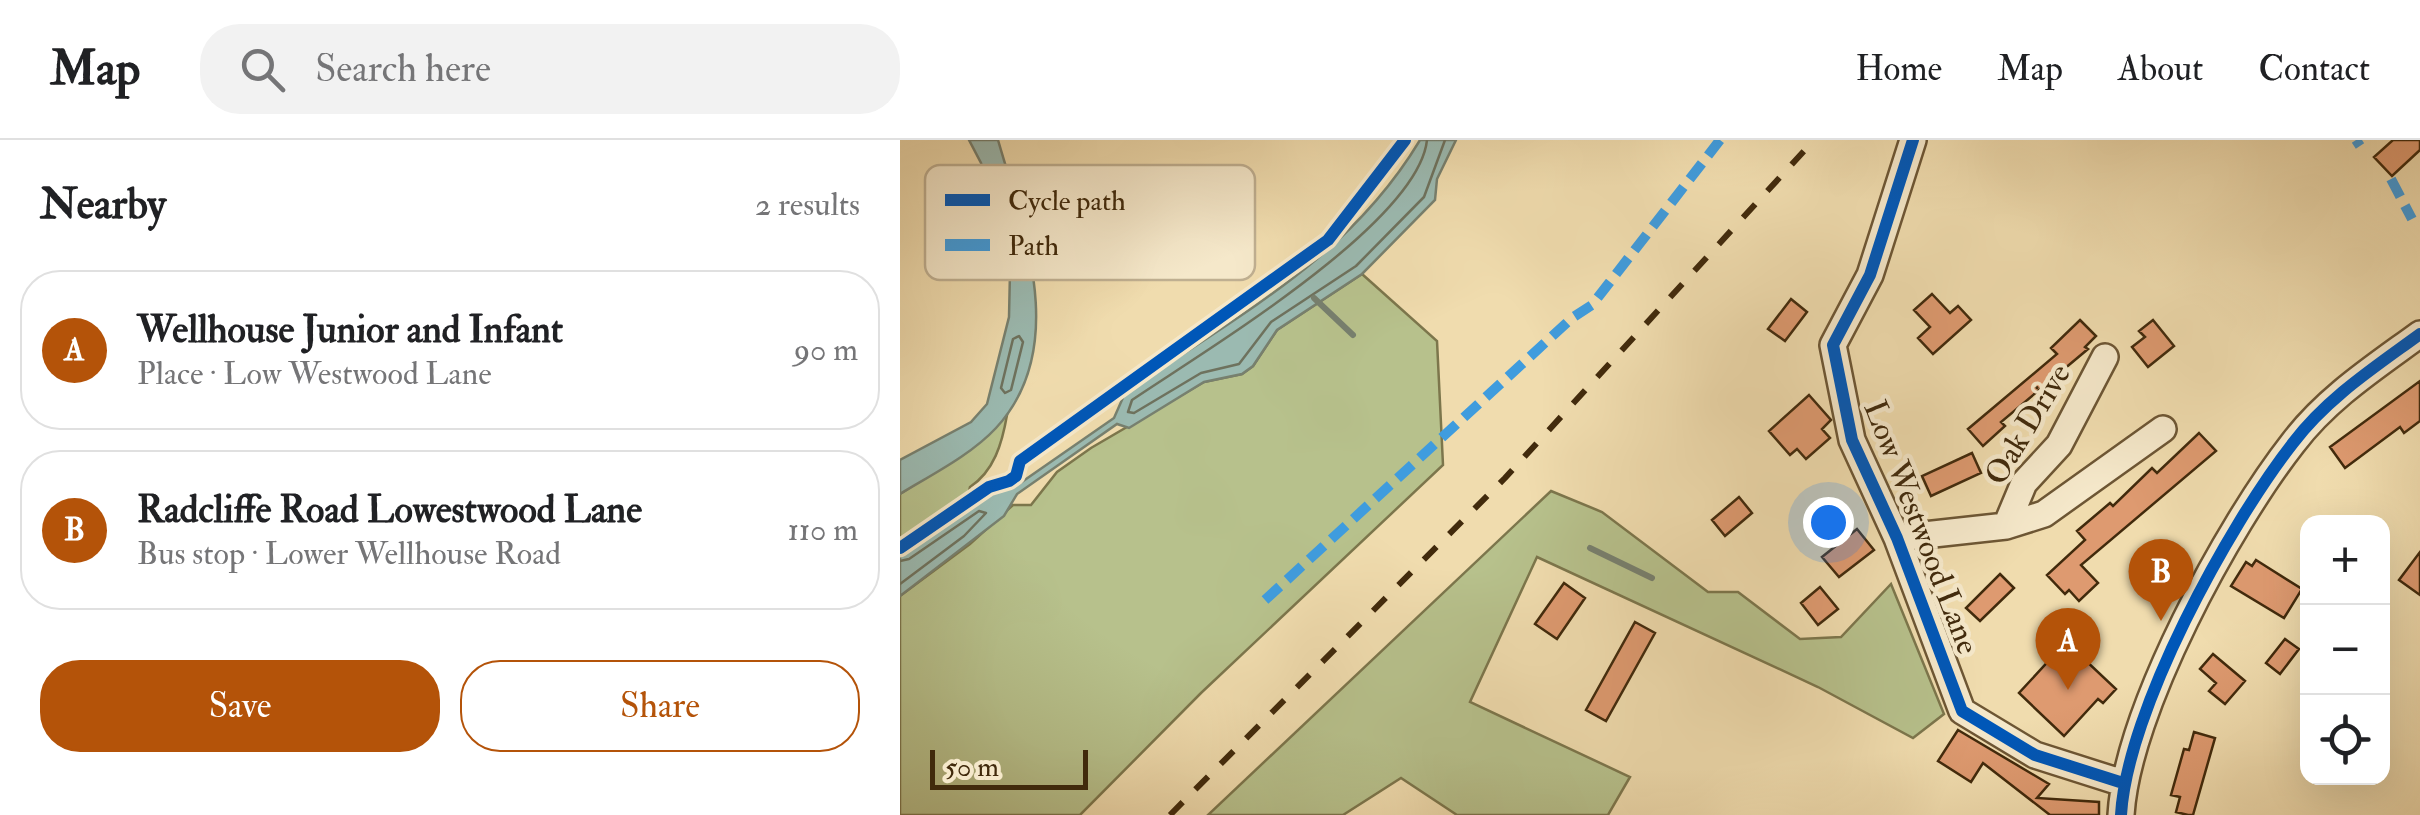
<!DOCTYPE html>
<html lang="en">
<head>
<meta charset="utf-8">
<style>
	:root { --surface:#fff; --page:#f2f2f2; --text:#202124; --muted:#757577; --line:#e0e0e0; --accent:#b45309 }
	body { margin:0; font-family:"IM FELL Double Pica",serif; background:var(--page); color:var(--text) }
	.controls { position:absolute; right:30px; bottom:30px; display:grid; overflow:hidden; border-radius:20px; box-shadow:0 10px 40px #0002 }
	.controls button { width:90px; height:90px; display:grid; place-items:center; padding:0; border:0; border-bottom:2px solid var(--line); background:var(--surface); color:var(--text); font:50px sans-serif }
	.scale { position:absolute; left:30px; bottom:25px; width:158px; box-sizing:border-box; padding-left:10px; border:5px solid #412a0c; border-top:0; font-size:28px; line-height:35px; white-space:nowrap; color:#412a0c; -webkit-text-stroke:8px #f5e8ca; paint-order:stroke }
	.you { position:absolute; left:928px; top:382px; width:35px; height:35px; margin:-25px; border:8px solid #fff; border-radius:50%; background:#1a73e8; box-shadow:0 0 0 15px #1a73e833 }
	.badge { display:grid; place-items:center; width:65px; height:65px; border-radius:50%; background:var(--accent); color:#fff; font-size:32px; font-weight:700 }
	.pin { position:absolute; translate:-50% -82px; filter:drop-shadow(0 2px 5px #0008) }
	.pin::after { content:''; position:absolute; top:52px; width:35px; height:30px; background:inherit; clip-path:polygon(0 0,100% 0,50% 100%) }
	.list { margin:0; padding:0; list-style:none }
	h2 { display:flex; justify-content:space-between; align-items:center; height:130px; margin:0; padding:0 40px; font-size:42px }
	h2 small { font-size:32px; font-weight:400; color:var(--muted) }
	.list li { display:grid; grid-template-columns:65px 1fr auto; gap:30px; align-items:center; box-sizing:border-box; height:160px; margin:0 20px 20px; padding:0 20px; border:2px solid var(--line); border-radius:40px }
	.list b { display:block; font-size:38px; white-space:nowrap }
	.list p { margin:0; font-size:32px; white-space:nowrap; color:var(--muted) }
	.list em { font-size:32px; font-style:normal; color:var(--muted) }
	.actions { display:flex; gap:20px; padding:30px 40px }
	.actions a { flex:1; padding:22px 0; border:2px solid var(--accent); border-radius:40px; text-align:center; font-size:35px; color:var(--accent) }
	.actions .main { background:var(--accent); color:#fff }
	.icon { flex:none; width:55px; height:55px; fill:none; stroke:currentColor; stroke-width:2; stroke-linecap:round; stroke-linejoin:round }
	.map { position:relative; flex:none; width:1520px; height:675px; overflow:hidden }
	header { display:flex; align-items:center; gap:60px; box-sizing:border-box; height:140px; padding:0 50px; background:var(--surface); border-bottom:2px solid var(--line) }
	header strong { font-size:48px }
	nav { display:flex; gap:55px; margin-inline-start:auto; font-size:35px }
	.search { width:700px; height:90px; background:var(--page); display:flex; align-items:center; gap:25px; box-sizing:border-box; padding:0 35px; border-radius:40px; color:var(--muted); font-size:38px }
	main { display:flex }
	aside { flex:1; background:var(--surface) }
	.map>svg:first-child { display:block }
</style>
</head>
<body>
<header>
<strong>Map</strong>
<div class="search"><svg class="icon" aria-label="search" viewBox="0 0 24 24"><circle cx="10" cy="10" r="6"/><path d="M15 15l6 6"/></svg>Search here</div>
<nav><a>Home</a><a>Map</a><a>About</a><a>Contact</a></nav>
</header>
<main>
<aside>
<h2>Nearby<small>2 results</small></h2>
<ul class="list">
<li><span class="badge">A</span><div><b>Wellhouse Junior and Infant</b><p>Place · Low Westwood Lane</p></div><em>90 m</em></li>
<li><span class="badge">B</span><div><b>Radcliffe Road Lowestwood Lane</b><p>Bus stop · Lower Wellhouse Road</p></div><em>110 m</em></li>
</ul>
<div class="actions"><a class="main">Save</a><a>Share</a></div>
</aside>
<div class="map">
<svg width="1520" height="675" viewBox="0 0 1520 675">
	<rect width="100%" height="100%" fill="#f0dcae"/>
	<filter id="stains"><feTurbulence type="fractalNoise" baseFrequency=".002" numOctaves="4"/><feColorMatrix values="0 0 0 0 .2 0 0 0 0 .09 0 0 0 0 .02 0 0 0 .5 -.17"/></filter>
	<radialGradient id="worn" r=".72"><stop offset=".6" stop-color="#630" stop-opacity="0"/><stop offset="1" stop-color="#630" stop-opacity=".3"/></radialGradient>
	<path fill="#b7c18c" stroke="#7c764c" stroke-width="2.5" d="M462,134L537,201L543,325L301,553L180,675H0V456L70,404L113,365H131L157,332L191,308L304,242L342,234L353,226L377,190Z
		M107,275C102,304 94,331 70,347L68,355L0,401V354L64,313Z
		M651,351L702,372L808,452H838L900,499L941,497L991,444L1044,574L1013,598L918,547L637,417L570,562L730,637L708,675H557L501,638L443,675H308Z"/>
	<path fill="#9bbab1" stroke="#77806f" stroke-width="2.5" d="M69,0H98C124,90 170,208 96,288C71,315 31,335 0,354V320L71,282L87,264L109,177L110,132L81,23Z
		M520,0H556L537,39L535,60L462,134L377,190L353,226L342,234L304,242L229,288L217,284L117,354L104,376L0,456V414L87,353L113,348L214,278L225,253C337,175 448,120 520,0Z"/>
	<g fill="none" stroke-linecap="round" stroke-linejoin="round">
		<path stroke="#6e725e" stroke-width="2.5" d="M527,0C518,84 301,213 232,260L228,272L234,273L301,233L339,224L371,182L456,126L524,57L545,0
			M119,196L123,202L111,250L105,253L101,248L113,199Z
			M0,421L9,419L79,371L86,373L64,396L0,444"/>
		<path stroke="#77806f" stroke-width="6" d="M414,158L453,195
			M690,408L752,438"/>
	</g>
	<path fill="#de9a70" stroke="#412a0c" stroke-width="2.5" d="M1493,0H1520V10L1492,36L1474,17Z
		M1032,154L1050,173L1058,166L1071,180L1033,214L1018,198L1030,187L1014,170Z
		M891,159L907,172L885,201L868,189Z
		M1180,180L1196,196L1185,207L1188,209L1101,282L1105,286L1083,306L1068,289L1157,214L1151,208Z
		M1253,180L1274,206L1248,227L1232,207L1245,197L1239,191Z
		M1520,241V281L1504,293L1500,287L1445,328L1430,307Z
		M909,255L931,280L922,289L930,298L906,319L897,309L890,315L869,291Z
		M1299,293L1316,311L1181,425L1198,443L1179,461L1169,450L1165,454L1147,435L1185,400L1177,391L1210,363L1213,366L1252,328L1257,333Z
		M1072,313L1081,333L1031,356L1022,336Z
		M839,357L852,373L825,396L812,380Z
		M957,389L974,410L939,437L922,417Z
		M1520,412V455L1499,440Z
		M1356,420L1402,449L1384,478L1331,446L1346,422L1352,426Z
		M1100,434L1114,448L1080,481L1066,468Z
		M664,443L685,458L657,499L635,484Z
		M920,447L938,469L918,485L901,463Z
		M735,482L755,493L706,581L686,570Z
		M1385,499L1399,509L1380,534L1366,523Z
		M1166,502L1216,549L1203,563L1198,559L1164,596L1119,553Z
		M1313,514L1345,541L1325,564L1309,551L1316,543L1300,529Z
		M1058,590L1149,644L1137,658L1199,662V675H1150L1083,623L1071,642L1038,621Z
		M1294,592L1315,598L1293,675H1288L1276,672L1280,657L1271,655L1284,609L1289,610Z"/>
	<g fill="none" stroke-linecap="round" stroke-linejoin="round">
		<g stroke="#6d5634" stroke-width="30">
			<path id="minor" d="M1013,0L970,135L933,205L952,300L997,398L1062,571L1135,615L1223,643
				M1106,386L1144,374L1263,289
				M997,398L1106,386L1124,343L1159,305L1205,217
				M1221,675C1227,571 1328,386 1393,303C1427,258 1475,227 1520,194"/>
		</g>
		<use href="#minor" stroke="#f5e8ca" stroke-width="25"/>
		<path stroke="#412a0c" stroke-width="6" stroke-dasharray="18 18" stroke-linecap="butt" d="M270,675L605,338L914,0"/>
		<path stroke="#3f9cde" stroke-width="10" stroke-dasharray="20 10" stroke-linecap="butt" d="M1456,0L1460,6
			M1491,39L1512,79
			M365,460L672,178L692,165L820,0"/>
		<g stroke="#f5e8ca" stroke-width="19">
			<path id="cycleway" d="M1013,0L970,135L933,205L952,300L997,398L1062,571L1135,615L1223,643
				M0,408L89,347L109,341L116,336L120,321L428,100L505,0
				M1221,675C1227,571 1328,386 1393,303C1427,258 1475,227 1520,194"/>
		</g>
		<use href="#cycleway" stroke="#0057b8" stroke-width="12"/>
	</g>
	<g text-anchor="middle" stroke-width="9" stroke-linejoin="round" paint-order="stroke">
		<g font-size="32" fill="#412a0c" stroke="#f5e8ca">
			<text transform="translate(1127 284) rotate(-59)" y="11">Oak Drive</text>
			<text transform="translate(1022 387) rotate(69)" y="11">Low Westwood Lane</text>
		</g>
	</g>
	<rect x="25" y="25" width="330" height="115" rx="15" fill="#f5e8ca" stroke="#bfaf91" stroke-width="2.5"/>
	<rect x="45" y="54" width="45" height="12" fill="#0057b8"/>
	<rect x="45" y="99" width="45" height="12" fill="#3f9cde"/>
	<g font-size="28" fill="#412a0c">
		<text x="108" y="70">Cycle path</text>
		<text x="108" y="115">Path</text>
	</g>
	<rect width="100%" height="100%" filter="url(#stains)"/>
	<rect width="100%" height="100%" fill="url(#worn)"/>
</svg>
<div class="controls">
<button>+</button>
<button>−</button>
<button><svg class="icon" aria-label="locate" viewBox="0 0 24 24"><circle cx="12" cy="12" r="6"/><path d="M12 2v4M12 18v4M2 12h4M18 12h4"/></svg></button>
</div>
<div class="scale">50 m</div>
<div class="you"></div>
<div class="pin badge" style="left:1168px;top:550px">A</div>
<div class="pin badge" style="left:1261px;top:481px">B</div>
</div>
</main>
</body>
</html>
